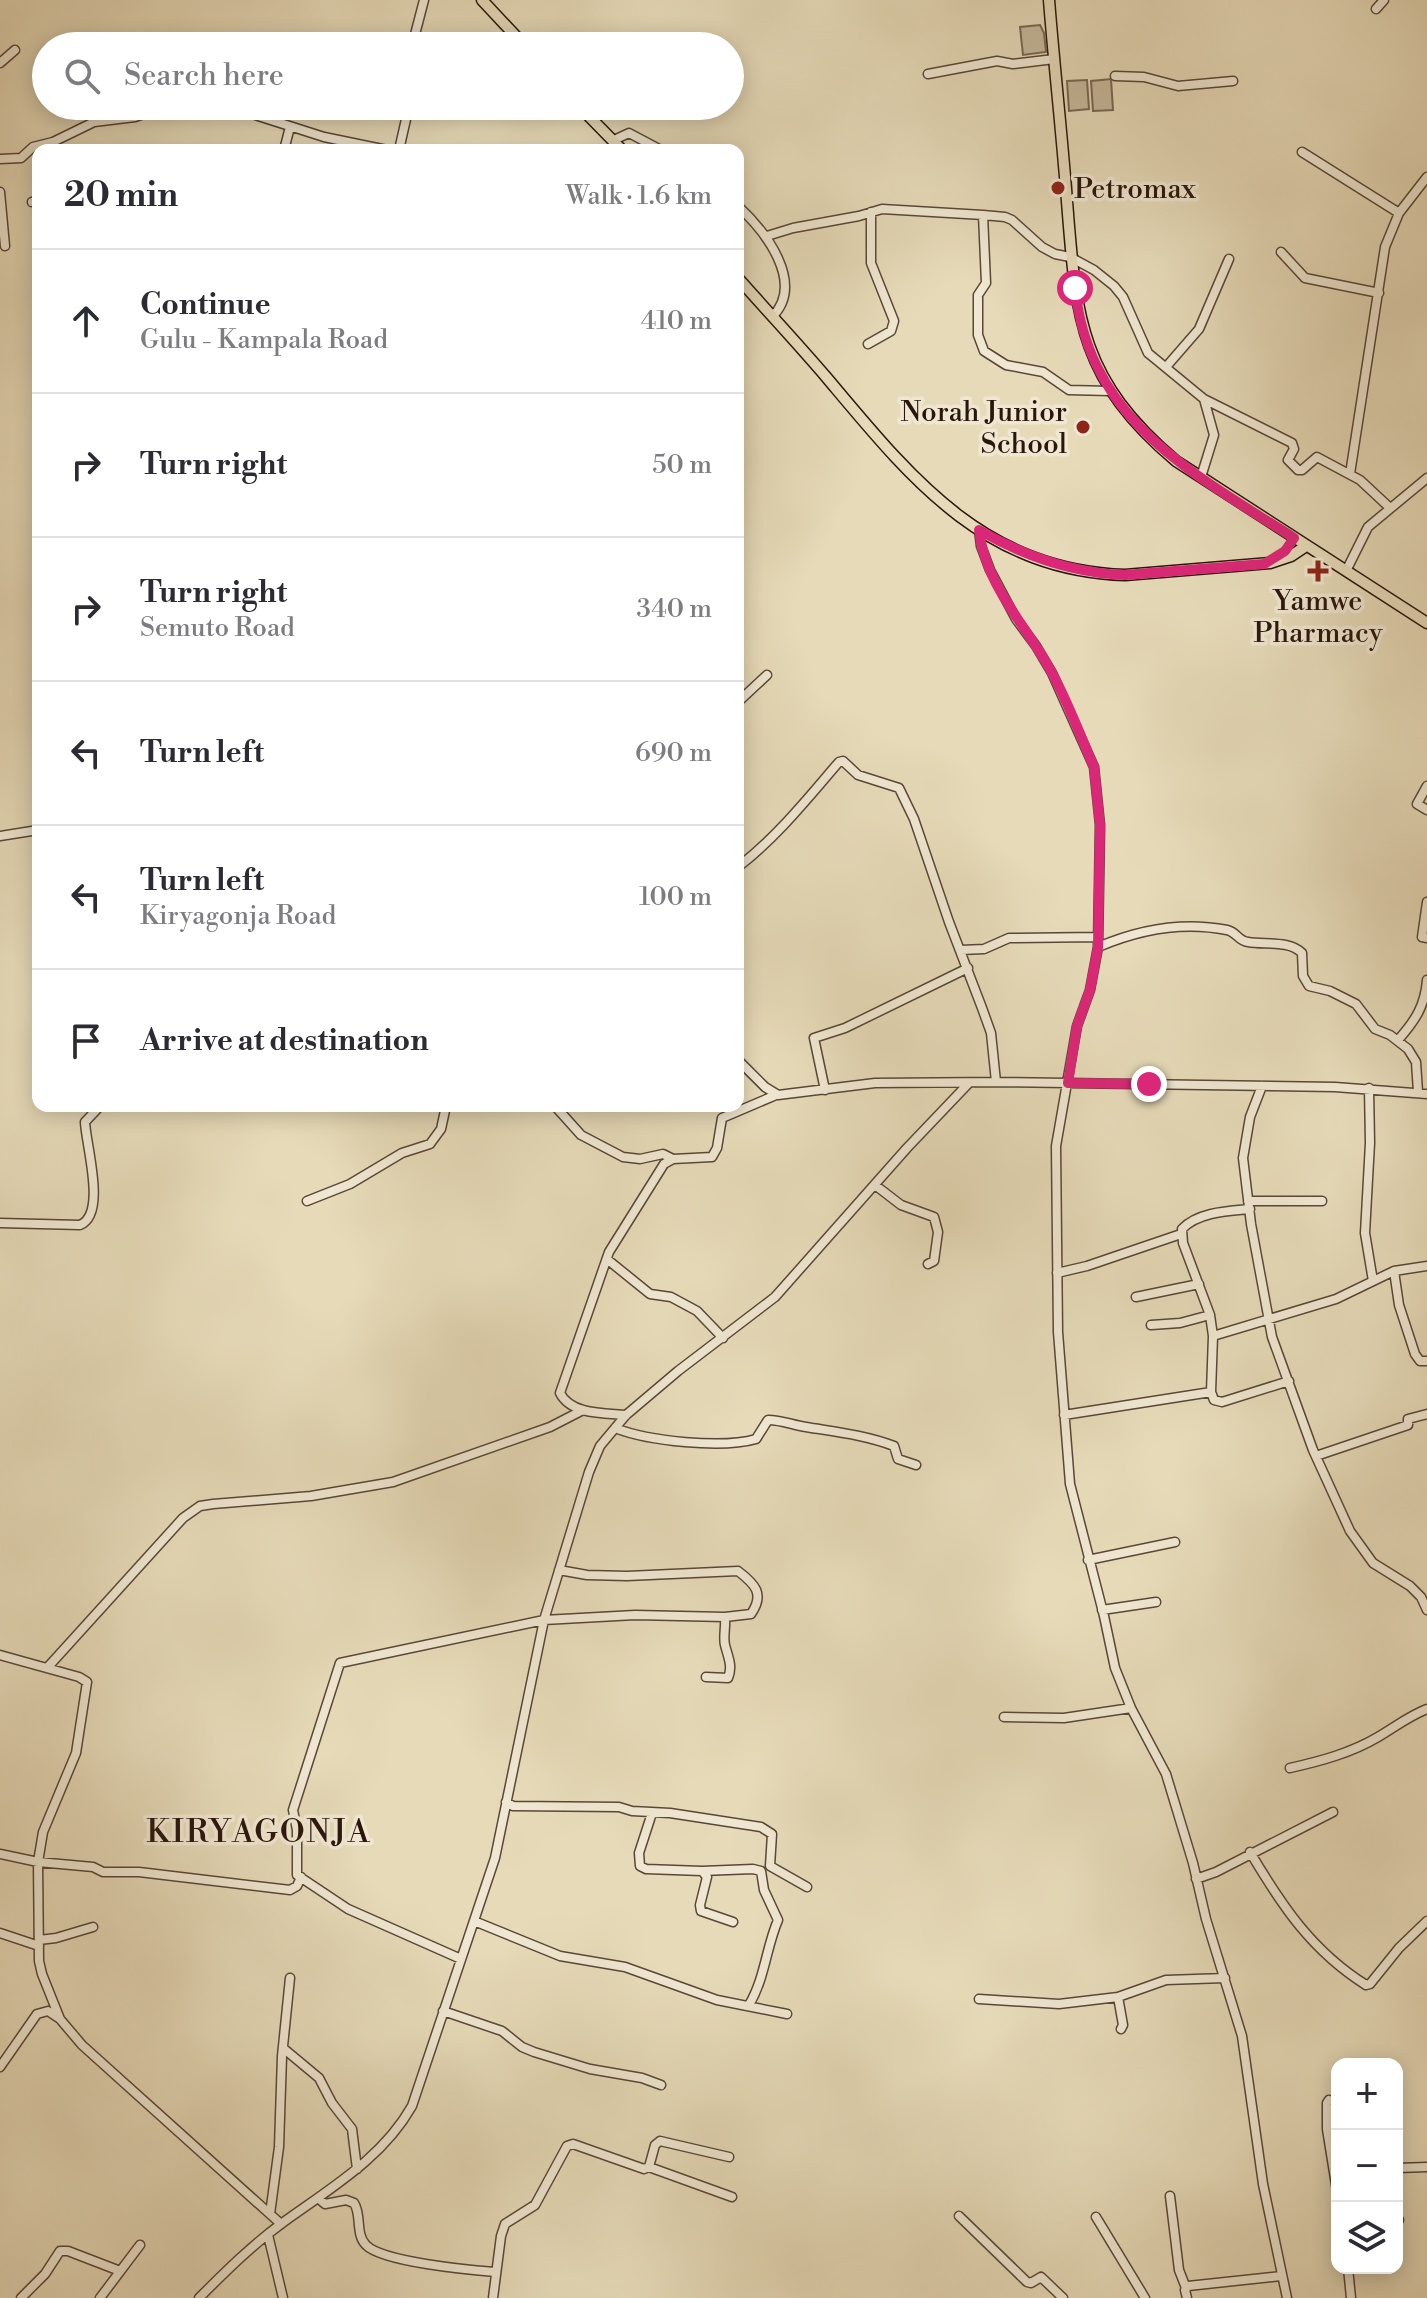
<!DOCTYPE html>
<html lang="en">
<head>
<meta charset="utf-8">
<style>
	:root { --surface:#fff; --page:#f7f7f7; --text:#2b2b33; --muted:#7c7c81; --line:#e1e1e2 }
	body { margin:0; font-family:"Libre Bodoni",serif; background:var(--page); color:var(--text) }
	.controls { position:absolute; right:24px; bottom:24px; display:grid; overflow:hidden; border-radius:16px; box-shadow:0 4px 20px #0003 }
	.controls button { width:72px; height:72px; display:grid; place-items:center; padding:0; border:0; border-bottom:2px solid var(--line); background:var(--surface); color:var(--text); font:40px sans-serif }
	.stop { position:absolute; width:24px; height:24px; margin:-18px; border:6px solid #db2777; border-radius:50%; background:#fff }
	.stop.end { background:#db2777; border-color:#fff; box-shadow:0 2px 8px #0008 }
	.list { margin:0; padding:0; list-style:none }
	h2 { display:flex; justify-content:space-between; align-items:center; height:104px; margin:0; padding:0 32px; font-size:34px }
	h2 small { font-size:26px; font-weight:400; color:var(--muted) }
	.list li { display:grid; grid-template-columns:52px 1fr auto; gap:24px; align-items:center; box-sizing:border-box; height:144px; padding:0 32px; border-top:2px solid var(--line) }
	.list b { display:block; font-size:30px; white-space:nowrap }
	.list p { margin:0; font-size:26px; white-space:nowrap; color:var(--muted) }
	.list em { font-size:26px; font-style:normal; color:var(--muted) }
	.icon { flex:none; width:44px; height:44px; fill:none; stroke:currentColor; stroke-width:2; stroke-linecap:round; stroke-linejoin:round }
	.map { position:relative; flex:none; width:1427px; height:2298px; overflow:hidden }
	.search { position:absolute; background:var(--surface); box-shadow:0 4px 20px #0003; left:32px; top:32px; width:712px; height:88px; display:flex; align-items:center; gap:20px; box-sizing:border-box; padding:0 28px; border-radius:44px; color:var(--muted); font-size:30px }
	.panel { position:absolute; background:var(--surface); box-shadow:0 4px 20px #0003; left:32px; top:144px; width:712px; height:968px; border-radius:16px }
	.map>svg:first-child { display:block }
</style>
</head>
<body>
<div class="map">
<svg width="1427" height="2298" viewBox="0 0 1427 2298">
	<rect width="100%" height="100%" fill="#e6dab8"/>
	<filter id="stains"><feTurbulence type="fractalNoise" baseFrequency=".0025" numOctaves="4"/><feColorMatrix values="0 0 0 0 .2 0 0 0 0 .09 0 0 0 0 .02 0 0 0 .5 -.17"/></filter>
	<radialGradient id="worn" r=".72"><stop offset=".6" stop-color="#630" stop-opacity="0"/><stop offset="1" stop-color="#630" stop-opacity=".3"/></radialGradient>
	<path fill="#c6b99b" stroke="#786854" stroke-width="2" d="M1040,25L1044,33L1046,52L1023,55L1020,27Z
		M1111,79L1113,110L1093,111L1091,81Z
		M1087,80L1089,109L1069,111L1067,81Z"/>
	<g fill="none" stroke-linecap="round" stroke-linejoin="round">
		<g stroke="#5a4737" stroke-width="11">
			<path id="minor" d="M1376,9L1384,0
				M412,46L424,0
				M0,63L15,50
				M928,74L997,61L1013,64L1054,59
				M1115,76L1144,77L1178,86L1233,81
				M227,106L324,137L387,150
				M614,140L629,133L661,150
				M284,150L290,127
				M399,150L409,106
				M1302,152L1399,213
				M0,159L21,158L33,147L53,142L94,122L135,117L166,106
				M0,192L5,246
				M32,202L38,201
				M738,206C765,231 806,283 772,317
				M767,236L793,228L859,216L882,209L983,215
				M1281,252L1305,278L1379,293
				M868,344L891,331L894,321L871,263V212
				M1166,367L1199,329L1229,259
				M1110,391L1069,390L1043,372L1006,365L984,351L978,335V295L986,283L983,215L1005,217L1012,220L1042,247L1055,254L1070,257L1094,270L1114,286L1123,297L1148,353L1204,399L1214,435L1201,477
				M1204,399L1292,443L1294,449L1288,460L1298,470H1302L1317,457L1360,480L1389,507
				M1350,474L1385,247L1399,213L1427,177
				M979,530L981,546L990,570L1016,619L1036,646L1052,673L1094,767L1100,825L1098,947L1090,990L1077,1026L1056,1146L1058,1332L1070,1484L1104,1616L1115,1668L1131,1708L1166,1774L1193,1863L1206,1919L1242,2036L1263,2184L1287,2298
				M1346,571L1368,527L1427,478
				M738,702L767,675
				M1427,786L1417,804L1427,810
				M0,836L38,830
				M738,867C777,837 807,799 839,762L843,761L858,775L899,788L914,819L949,922L982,1008L991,1033L996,1082
				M1427,902L1422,937L1427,938
				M1098,947C1140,929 1182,921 1227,930C1237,932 1238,941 1248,942C1265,945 1289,940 1302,953L1303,976L1309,986L1330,991L1356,1004L1375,1029L1390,1035L1408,1049L1416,1062L1418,1092
				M961,950L984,949L1009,938L1098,937
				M1398,1040C1415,1021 1425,1006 1427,980
				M738,1060L765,1087L778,1095L875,1083L996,1082L1335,1087L1427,1094
				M1262,1086L1250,1117L1243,1158L1251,1224L1272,1337L1313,1450L1350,1531L1373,1563L1410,1586L1421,1597L1427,1610
				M1369,1088L1370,1143L1365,1233L1373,1281
				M825,1090L814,1038L845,1028L968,968
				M555,1106L581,1135L623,1157L640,1159L663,1154L673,1159
				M875,1185L901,1205L934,1217L938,1232L934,1261L928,1264
				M307,1201L350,1184L402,1153L430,1144L441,1129L446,1106
				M1248,1201H1322
				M1250,1209C1228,1211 1198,1212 1182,1229L1183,1243L1210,1315L1213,1336L1211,1392L1214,1400L1222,1402L1289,1381
				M0,1223L80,1225C107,1214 86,1146 85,1122L100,1106
				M608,1260L650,1294L671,1297L697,1311L723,1338
				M1394,1271L1399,1305L1415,1354L1420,1361H1427
				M1057,1273L1087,1266L1181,1234
				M1136,1297L1199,1284
				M1151,1325L1180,1323L1210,1315
				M1213,1336L1336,1299L1394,1271L1427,1266
				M626,1415C605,1413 571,1415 560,1393L609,1252L664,1164L673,1159L712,1157L717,1148L722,1118L776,1095
				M1064,1415L1211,1392
				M615,1428C648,1441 722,1449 756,1439L768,1420C782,1420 792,1425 806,1427C836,1432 865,1435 894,1446L898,1459L916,1465
				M1316,1456L1408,1425V1419L1427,1414
				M1088,1560L1175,1542
				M559,1570L587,1575L627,1576L738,1571C755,1584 765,1594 751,1614L725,1617
				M1102,1610L1156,1602
				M544,1620L635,1615L725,1617C726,1626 723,1637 725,1645C728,1657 733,1666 728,1678L706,1677
				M0,1655L79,1677L87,1682L76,1753L43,1832L38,1862L39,1961L42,1974L60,2019L82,2045L281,2224
				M47,1668L183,1518L200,1506L213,1504L311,1496L393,1482L550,1427L583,1410
				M1004,1717L1064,1718L1131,1708
				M1290,1768C1321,1761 1351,1753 1378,1737C1395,1727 1409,1716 1427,1709
				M506,1802L513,1806L619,1807L632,1811L670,1813L761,1827L772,1834L770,1866L807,1887
				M652,1813L639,1853L640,1866L646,1869L702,1871L707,1877L700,1905L701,1911L733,1922
				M1250,1852C1282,1906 1312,1951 1366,1985L1370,1984L1399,1948L1427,1921
				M0,1854L38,1862L93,1867L103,1872H139L290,1890L297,1886L301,1877
				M702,1871L753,1869L761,1871L764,1890L778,1920C766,1948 765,1978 749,2005
				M1196,1879L1216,1872L1333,1812
				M474,1921L560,1956L625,1967L717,2000L787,2014
				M0,1933L39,1946
				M39,1940L56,1938L93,1927
				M461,1959L348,1909L297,1875V1830L293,1810L340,1663L544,1620
				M979,1999L1059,2004L1118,1997
				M443,2011L502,2031L522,2047L534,2052L590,2069L642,2078L661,2085
				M1121,2029L1123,2025L1118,1997L1166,1980L1225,1978
				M283,2048L319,2078L332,2103L352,2129L357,2169
				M0,2067L37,2014L48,2011L60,2019
				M1329,2100L1327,2103V2129L1337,2191
				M649,2167L732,2197
				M1397,2168L1427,2167
				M1170,2196L1179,2270L1186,2288
				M318,2198L325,2204L346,2200L354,2203C362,2215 355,2234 366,2245C382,2262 470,2270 495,2272
				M270,2214L279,2147L282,2056L290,1978
				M959,2216L1027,2282L1031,2283L1041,2277L1063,2298
				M1096,2217L1145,2298
				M1397,2220H1399
				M268,2235L283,2298
				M1348,2268L1351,2298
				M21,2298L45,2274L60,2251H68L120,2271
				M100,2298L140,2245
				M199,2298C225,2272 251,2246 281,2224C329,2189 382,2159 412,2106L495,1858L544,1620L589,1472L600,1446L626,1415L678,1371L775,1297L907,1148L968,1084
				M493,2298L501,2236L505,2224L535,2205L567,2146L573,2144L644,2169L649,2167L655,2145L660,2141L729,2157
				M1187,2298L1185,2290L1188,2286L1281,2276"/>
		</g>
		<g stroke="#2b160c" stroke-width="13">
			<path id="major" d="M482,0L525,46
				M1049,0C1054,63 1061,126 1066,189C1076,311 1075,376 1176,461L1427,623
				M579,106L622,150
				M738,278C768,312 798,344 827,378C911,478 983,570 1125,575L1270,563L1291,556L1306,546"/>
		</g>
		<use href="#minor" stroke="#efe7d1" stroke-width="8"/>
		<use href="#major" stroke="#e6dab8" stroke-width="10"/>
	</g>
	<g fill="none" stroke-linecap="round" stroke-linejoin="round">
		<path stroke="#db2777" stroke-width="10" d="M1075,288C1089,422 1193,473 1294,538L1285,551L1264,564L1125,575C1073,573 1024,556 979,530C985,585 1026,625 1051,671C1068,702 1080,735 1094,767L1100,825L1098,947L1090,990L1077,1026L1068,1083L1149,1084"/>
	</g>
	<g fill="#8f2418" stroke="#efe7d1" stroke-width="3">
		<circle cx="1058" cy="188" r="8"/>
		<circle cx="1083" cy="427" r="8"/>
		<path d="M1314 559h8v8h8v8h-8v8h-8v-8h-8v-8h8z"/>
	</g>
	<g text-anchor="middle" stroke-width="7" stroke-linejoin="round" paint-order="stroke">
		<g font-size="28" fill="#2b160c" stroke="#efe7d1" text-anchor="start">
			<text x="1074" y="198">Petromax</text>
			<text x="1067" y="421" text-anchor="end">Norah Junior<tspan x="1067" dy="32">School</tspan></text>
			<text x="1318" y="610" text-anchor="middle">Yamwe<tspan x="1318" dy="32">Pharmacy</tspan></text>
		</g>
		<g font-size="32" letter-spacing="2" fill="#2b160c" stroke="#efe7d1">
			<text x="259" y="1842">KIRYAGONJA</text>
		</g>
	</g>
	<rect width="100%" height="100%" filter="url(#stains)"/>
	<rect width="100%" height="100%" fill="url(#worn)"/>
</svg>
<div class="controls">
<button>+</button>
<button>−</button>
<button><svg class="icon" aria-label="layers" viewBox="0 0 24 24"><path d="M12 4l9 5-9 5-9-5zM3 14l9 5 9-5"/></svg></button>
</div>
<div class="stop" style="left:1075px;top:288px"></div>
<div class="stop end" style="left:1149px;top:1084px"></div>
<div class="search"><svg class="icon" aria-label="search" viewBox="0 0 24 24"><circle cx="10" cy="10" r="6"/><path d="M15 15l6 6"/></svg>Search here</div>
<section class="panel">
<h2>20 min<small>Walk · 1.6 km</small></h2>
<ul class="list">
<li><svg class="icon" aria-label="ahead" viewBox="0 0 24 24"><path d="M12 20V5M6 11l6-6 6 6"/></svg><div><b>Continue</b><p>Gulu - Kampala Road</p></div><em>410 m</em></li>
<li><svg class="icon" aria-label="right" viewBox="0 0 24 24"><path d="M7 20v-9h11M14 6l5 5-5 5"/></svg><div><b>Turn right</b></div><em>50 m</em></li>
<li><svg class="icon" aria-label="right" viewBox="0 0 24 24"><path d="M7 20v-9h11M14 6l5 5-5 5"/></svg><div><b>Turn right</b><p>Semuto Road</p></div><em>340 m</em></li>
<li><svg class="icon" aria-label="left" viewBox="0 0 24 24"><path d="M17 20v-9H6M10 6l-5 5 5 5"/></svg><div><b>Turn left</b></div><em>690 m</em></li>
<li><svg class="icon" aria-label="left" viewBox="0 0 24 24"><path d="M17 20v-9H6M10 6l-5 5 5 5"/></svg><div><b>Turn left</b><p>Kiryagonja Road</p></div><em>100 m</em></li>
<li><svg class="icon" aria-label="arrive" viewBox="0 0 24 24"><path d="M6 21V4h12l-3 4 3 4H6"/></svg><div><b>Arrive at destination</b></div></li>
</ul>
</section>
</div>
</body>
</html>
